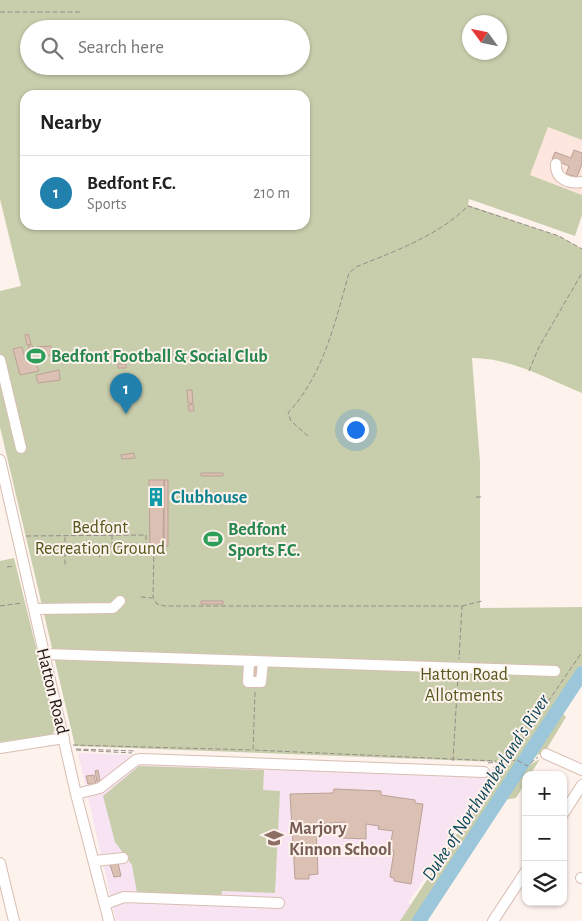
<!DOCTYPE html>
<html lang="en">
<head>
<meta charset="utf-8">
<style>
	:root { --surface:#fff; --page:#f6f6f6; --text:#222; --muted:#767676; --line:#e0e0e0; --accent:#2280ad }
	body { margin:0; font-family:"Alegreya Sans",sans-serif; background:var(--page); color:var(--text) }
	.controls { position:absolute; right:15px; bottom:15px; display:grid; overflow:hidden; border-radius:10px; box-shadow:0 1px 4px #0004 }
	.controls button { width:45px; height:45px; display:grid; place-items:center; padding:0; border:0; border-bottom:1px solid var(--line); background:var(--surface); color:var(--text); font:25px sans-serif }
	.compass { position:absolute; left:462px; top:15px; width:45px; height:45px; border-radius:50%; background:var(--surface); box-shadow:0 1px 4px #0004; rotate:303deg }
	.you { position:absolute; left:355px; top:429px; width:18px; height:18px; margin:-12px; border:4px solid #fff; border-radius:50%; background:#1a73e8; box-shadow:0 0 0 8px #1a73e833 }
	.badge { display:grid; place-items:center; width:32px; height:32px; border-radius:50%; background:var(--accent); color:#fff; font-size:16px; font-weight:700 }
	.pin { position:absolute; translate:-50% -41px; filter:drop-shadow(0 1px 2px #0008) }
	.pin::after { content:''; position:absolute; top:26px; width:18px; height:15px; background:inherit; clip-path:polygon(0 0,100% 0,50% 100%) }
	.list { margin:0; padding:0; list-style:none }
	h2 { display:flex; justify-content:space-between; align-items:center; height:65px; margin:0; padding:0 20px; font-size:21px }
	h2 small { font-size:16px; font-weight:400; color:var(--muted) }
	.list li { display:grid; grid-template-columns:32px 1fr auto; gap:15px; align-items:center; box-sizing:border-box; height:75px; padding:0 20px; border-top:1px solid var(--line) }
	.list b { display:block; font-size:19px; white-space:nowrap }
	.list p { margin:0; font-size:16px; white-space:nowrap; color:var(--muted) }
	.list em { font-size:16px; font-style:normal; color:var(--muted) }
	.icon { flex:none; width:28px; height:28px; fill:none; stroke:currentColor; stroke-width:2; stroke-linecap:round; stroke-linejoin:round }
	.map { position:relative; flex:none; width:582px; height:921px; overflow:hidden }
	.search { position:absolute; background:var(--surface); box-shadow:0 1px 4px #0004; left:20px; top:20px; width:290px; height:55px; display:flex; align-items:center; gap:12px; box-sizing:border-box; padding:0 18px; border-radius:28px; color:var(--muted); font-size:19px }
	.panel { position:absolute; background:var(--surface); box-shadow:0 1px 4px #0004; left:20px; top:90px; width:290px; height:140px; border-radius:15px }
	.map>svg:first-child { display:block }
</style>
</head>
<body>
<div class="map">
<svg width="582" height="921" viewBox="0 0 582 921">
	<rect width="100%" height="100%" fill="#fdf2ec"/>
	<path fill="#fce6dd" d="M548,127L582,140V195L529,175Z"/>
	<path fill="#f8e3f2" d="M78,753L496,769L408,903L411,904L400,921H116Z"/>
	<path fill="#c8ceac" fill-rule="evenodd" d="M0,0H582V140L548,127L530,175L582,195V215L575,236L469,199L468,205L559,236L582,249V393C547,379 511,358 472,358L480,462V608L582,607V665L413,921H400L506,759L500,762L75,746L0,427V291L21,286L0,199ZM470,22H500V52H470ZM29,29H301V66H29ZM25,95H305V225H25Z
		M14,558L56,728L52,735L0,742V561Z
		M561,712L566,717L543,755L538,754L528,765Z
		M540,759L530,775H526V782L516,798L504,800L526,767Z
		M139,766L264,770L263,790L280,791L275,893L222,891L221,896L137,893L132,865L115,842L103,796Z"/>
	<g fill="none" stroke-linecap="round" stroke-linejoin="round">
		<path stroke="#9cc6d9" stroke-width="14" d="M419,921L582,673"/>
	</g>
	<path fill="#dbc0b4" stroke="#bba195" d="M574,150L582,153V164L577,177L566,174L569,166L552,159L555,152L571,158Z
		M28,334L31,344L27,345L25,335Z
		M32,345L34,353L28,354L29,346Z
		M51,346V355L40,356V351L37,352L36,347Z
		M22,347L25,359L33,357L39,371L20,375L13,349Z
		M118,364H126V368H118Z
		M59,370L60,380L38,383L36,375Z
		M187,390H192L193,403H188Z
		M193,404L194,411H189L188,405Z
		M134,453L135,458L122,459L121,455Z
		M201,473H223V476H201Z
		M149,480H164L163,546L150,547Z
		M164,480H168V546H164Z
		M201,601H223V604H201Z
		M251,664L260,665L259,680L250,679Z
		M98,770L100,781L97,782L95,771Z
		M94,775L96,784H88L86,776Z
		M334,789L381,791V795L415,800V803L423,804L411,884L394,881V878L390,877L394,851H392V846L390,845L393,831L378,829L379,826L366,824V839L343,838L345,822L316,824L318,874L309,875V879H295L290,794L333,793Z
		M118,863L121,876L114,877L110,865Z"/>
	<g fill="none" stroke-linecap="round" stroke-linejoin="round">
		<g stroke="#d9beb2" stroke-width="12">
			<path id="minor" d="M556,164C555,179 569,184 582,182
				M0,360L21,448
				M0,460L76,794L109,921
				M35,609L113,608L120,601
				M45,654L555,671
				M249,662L248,682H261L263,662
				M0,748L64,738
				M546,754L582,770
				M76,794L100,788L136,760L141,759L484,772
				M563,814L582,785
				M95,861L123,858
				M0,863L14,921
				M581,878H582
				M105,904L124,897L279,903
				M493,921L526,871"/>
		</g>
		<path stroke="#968c87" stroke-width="1" stroke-dasharray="5 2.5" stroke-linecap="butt" d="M0,12H81
			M529,371L539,347L582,273
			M308,436L291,421L288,413C324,374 335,322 349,273L356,267C395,251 438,236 468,206L559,236L582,249
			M476,497H483
			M26,536L146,535V548H154L153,598L157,604L165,606H462L459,659
			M65,537V566
			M112,547V536
			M99,557L110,547L144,546
			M7,567L14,566
			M141,597L152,598
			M0,606L22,603
			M462,606L482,601
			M255,692L253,750L496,761
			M73,745L252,750
			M76,749L136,751
			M76,750L132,753
			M513,759L517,747L582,652
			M453,761L458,675
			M488,763L517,760L527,766L538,757
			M493,767L497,768L499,764"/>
		<use href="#minor" stroke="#fff" stroke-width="10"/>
	</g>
	<defs>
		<g id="stadium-bare" transform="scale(1.5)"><path d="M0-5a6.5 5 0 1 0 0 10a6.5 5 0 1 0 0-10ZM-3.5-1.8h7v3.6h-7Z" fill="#2e9e5b" stroke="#fdf2ec" stroke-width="2.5" paint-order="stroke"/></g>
		<g id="building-bare" transform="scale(1.5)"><path d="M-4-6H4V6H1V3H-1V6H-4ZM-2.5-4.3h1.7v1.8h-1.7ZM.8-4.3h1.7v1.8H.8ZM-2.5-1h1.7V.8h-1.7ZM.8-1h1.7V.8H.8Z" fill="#0f9aa8" stroke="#fdf2ec" stroke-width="2.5" paint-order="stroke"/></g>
		<g id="school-bare" transform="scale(1.5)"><path d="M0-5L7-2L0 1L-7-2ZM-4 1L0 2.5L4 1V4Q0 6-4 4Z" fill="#8d6e63" stroke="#fdf2ec" stroke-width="2.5" paint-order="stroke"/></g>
	</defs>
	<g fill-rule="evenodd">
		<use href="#stadium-bare" x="36" y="356"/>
		<use href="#building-bare" x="156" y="497"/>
		<use href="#stadium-bare" x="213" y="539"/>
		<use href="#school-bare" x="274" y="838"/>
	</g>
	<g text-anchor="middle" stroke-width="4" stroke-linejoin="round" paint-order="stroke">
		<g font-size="18" font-weight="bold" fill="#27864d" stroke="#fdf2ec" text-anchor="start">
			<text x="51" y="362">Bedfont Football &amp; Social Club</text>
			<text x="228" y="535">Bedfont<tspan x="228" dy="21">Sports F.C.</tspan></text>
		</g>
		<g font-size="18" font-weight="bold" fill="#0d838f" stroke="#fdf2ec" text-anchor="start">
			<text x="171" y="503">Clubhouse</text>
		</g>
		<g font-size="18" fill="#51571b" stroke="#fdf2ec">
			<text x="100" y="533">Bedfont<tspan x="100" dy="21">Recreation Ground</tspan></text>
			<text x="464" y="680">Hatton Road<tspan x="464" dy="21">Allotments</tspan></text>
		</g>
		<g font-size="18" fill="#1d1410" stroke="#fdf2ec">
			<text transform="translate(53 691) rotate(76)" y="6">Hatton Road</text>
		</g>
		<g font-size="18" font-weight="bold" fill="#785e54" stroke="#fdf2ec" text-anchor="start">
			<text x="289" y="834">Marjory<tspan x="289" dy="21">Kinnon School</tspan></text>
		</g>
		<g font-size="19" font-style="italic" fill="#0a4559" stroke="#fdf2ec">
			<text transform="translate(485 787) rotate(-57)" y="7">Duke of Northumberland's River</text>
		</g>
	</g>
</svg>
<div class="controls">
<button>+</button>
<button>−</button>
<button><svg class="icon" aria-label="layers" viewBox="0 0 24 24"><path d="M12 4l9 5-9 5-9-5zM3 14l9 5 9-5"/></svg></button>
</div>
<svg class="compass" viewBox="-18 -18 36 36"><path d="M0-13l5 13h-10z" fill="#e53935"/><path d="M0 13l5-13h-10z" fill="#767676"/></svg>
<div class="you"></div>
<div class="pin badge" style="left:126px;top:414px">1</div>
<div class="search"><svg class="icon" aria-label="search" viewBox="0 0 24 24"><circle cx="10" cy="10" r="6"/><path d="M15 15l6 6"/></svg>Search here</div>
<section class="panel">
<h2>Nearby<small></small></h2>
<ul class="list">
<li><span class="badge">1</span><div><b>Bedfont F.C.</b><p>Sports</p></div><em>210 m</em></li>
</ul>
</section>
</div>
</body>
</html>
